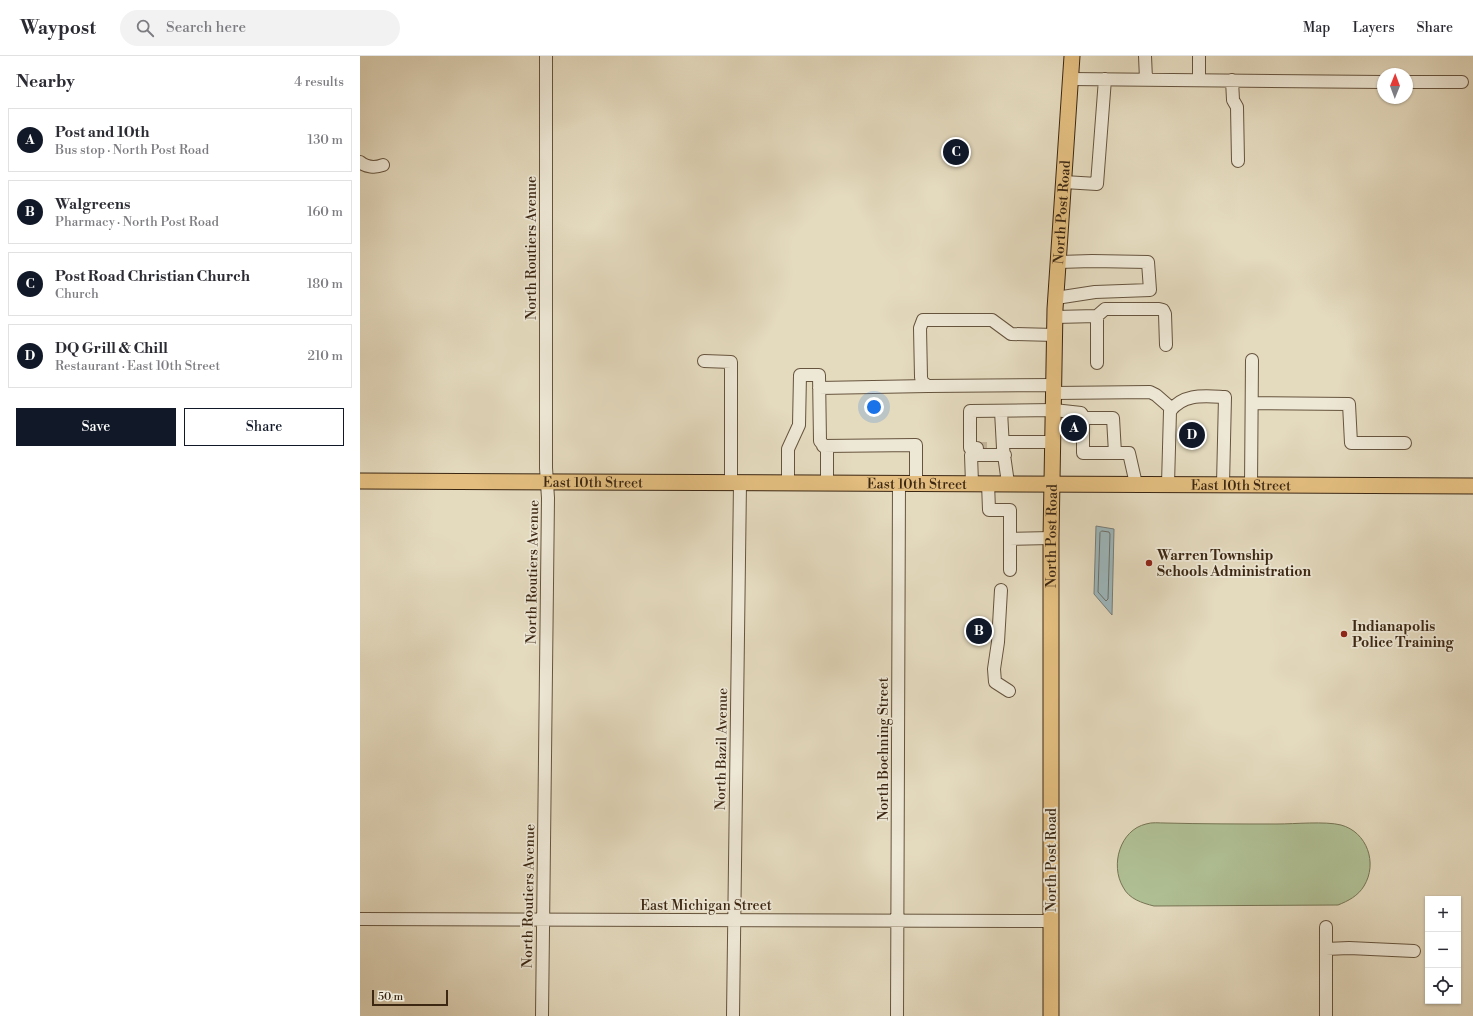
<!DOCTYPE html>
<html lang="en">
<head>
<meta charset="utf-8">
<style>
	:root { --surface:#fff; --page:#f2f2f3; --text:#2b2b33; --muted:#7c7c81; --line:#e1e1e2; --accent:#111827 }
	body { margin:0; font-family:"Libre Bodoni",serif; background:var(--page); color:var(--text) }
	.controls { position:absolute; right:12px; bottom:12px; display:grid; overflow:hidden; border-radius:0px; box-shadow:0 1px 3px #0004 }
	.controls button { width:36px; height:36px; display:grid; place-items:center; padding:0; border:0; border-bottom:1px solid var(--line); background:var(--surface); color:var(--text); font:20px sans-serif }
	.compass { position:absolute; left:1017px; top:12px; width:36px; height:36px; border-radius:50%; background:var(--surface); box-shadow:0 1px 3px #0004; rotate:1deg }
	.scale { position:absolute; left:12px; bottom:10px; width:76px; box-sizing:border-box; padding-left:4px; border:2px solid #3c2713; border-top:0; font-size:11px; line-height:14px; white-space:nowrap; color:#3c2713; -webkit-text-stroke:3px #ede7d5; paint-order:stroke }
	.you { position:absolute; left:514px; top:351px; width:14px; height:14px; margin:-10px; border:3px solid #fff; border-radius:50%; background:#1a73e8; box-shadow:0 0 0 6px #1a73e833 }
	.badge { display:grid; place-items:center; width:26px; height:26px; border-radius:50%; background:var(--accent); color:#fff; font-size:13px; font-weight:700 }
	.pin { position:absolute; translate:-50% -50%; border:2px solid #fff; box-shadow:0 1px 4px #0006 }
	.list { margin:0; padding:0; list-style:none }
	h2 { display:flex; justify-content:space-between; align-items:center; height:52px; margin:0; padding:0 16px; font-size:17px }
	h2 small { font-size:13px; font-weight:400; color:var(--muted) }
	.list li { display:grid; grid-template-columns:26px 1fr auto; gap:12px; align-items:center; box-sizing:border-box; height:64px; margin:0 8px 8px; padding:0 8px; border:1px solid var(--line); border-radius:0px }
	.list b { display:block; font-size:15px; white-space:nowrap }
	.list p { margin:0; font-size:13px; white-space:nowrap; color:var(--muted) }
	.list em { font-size:13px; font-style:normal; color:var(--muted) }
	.actions { display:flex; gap:8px; padding:12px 16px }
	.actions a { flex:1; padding:9px 0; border:1px solid var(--accent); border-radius:0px; text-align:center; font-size:14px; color:var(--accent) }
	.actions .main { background:var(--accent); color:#fff }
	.icon { flex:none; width:22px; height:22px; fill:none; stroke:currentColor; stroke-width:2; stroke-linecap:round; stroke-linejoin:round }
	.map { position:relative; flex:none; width:1113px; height:960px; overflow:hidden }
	header { display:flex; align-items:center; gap:24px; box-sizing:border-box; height:56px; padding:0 20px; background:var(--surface); border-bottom:1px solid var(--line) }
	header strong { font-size:19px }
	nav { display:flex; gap:22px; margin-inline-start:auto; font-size:14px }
	.search { width:280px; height:36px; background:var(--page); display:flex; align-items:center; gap:10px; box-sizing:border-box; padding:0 14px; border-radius:22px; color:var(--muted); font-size:15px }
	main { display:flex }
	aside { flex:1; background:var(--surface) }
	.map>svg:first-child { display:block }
</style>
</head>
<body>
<header>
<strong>Waypost</strong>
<div class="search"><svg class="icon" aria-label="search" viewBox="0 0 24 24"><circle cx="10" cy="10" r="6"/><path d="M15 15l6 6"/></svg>Search here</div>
<nav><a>Map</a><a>Layers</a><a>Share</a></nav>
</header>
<main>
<aside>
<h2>Nearby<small>4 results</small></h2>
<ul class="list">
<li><span class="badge">A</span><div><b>Post and 10th</b><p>Bus stop · North Post Road</p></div><em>130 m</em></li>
<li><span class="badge">B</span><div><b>Walgreens</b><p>Pharmacy · North Post Road</p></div><em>160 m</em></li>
<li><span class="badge">C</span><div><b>Post Road Christian Church</b><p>Church</p></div><em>180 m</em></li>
<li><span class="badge">D</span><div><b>DQ Grill &amp; Chill</b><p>Restaurant · East 10th Street</p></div><em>210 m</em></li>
</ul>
<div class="actions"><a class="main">Save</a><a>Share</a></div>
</aside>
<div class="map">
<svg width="1113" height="960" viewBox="0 0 1113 960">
	<rect width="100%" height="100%" fill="#e4dabe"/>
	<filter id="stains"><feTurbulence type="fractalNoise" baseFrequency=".005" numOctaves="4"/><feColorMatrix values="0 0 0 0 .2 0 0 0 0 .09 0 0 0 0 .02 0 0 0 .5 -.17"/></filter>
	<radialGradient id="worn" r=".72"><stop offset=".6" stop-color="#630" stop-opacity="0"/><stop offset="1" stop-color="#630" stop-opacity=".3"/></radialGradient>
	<path fill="#b0c095" stroke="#767454" d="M805,767C842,768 880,768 917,768C935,768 965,765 981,769C1007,776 1018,807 1004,830C998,840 988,845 978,849L794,850C782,847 769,843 763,831C750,809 760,774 786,768C792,766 799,767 805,767Z"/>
	<path fill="#9cb7bd" stroke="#767d79" d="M736,470L754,473L752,559L734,538Z"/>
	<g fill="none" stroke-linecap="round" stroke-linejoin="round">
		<path stroke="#6c6f68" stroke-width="1" d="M742,475L749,476L750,478L748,543L746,545L738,536L740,477Z"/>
		<path stroke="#c2b69c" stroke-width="12" stroke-dasharray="12 6" stroke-linecap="butt" d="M617,392H627"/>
		<g stroke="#66543e" stroke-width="14">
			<path id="minor" d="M785,0L786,23
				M839,0V24
				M711,23L1023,26
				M872,24L873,44L877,51L878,105
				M1047,26H1102
				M0,106C6,111 15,112 23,109
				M704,126L737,128L745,23
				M696,242L735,236L790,234L788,206L732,205L699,206
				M737,260V307
				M695,261L737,260L745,253H799L803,254L805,258L806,289
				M344,305L371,306V427
				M694,329L568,330L562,326L561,321L560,272L563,264H632L651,278L695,279
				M459,332L568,330
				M694,337L790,336L796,339L812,353
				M892,347L989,348L991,387H1045
				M641,355L643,392L648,427
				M724,362H753L755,397
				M643,386H693
				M463,390L556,389V427
				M617,392H610V355L694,354L721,357L723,360V397H769L776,428
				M428,426V393L439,369L440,319H459L460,385L467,394V427
				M612,427L611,399H645
				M628,427L629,454H650V514
				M808,428L810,355C824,337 844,340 865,341L863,428
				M891,429L892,304
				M650,483L691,482
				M641,534L638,586L634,613L635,626L649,635
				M0,863L691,865
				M966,893L989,892L1054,895
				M182,960L188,442L186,412V0
				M373,960L380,427
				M537,960L539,427
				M966,960V871"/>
		</g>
		<g stroke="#3c2713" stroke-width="17">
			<g id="major">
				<path id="s1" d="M0,425L1113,430"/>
				<path id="s2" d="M691,960V482L695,253L712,0"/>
			</g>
		</g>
		<use href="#minor" stroke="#ede7d5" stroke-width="12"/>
		<use href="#major" stroke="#e2bd7f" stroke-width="15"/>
	</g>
	<g fill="#8f2418" stroke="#ede7d5" stroke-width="1.5">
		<circle cx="789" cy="507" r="4"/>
		<circle cx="984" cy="578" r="4"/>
	</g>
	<g text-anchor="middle" stroke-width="3.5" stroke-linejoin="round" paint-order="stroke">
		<g font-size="14" fill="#3c2713" stroke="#ede7d5">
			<text dy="5" stroke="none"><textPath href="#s2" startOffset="804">North Post Road</textPath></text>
			<text transform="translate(171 192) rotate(-90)" y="5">North Routiers Avenue</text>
			<text dy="5" stroke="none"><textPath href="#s1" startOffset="233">East 10th Street</textPath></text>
			<text dy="5" stroke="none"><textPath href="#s1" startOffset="557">East 10th Street</textPath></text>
			<text dy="5" stroke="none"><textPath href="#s1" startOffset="881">East 10th Street</textPath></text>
			<text dy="5" stroke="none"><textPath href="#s2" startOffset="480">North Post Road</textPath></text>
			<text transform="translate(172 516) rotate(-89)" y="5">North Routiers Avenue</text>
			<text transform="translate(361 693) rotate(-89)" y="5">North Bazil Avenue</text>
			<text transform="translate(523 693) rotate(-90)" y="5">North Boehning Street</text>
			<text transform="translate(691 804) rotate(-90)" y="5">North Post Road</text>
			<text transform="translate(168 840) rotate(-89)" y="5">North Routiers Avenue</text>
			<text x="346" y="854">East Michigan Street</text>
		</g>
		<g font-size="14" font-weight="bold" fill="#3c2713" stroke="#ede7d5" text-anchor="start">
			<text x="797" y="504">Warren Township<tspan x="797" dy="16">Schools Administration</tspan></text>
			<text x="992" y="575">Indianapolis<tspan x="992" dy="16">Police Training</tspan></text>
		</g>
	</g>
	<rect width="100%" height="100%" filter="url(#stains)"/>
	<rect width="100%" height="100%" fill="url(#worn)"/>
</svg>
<div class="controls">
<button>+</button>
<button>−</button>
<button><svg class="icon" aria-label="locate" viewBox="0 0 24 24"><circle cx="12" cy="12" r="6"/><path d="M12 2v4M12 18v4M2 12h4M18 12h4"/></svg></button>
</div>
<svg class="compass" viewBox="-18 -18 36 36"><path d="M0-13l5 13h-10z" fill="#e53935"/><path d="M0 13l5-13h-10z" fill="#7c7c81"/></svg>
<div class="scale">50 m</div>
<div class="you"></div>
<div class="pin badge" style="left:714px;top:372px">A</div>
<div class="pin badge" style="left:619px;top:575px">B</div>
<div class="pin badge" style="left:596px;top:96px">C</div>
<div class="pin badge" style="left:832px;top:379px">D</div>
</div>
</main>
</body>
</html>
